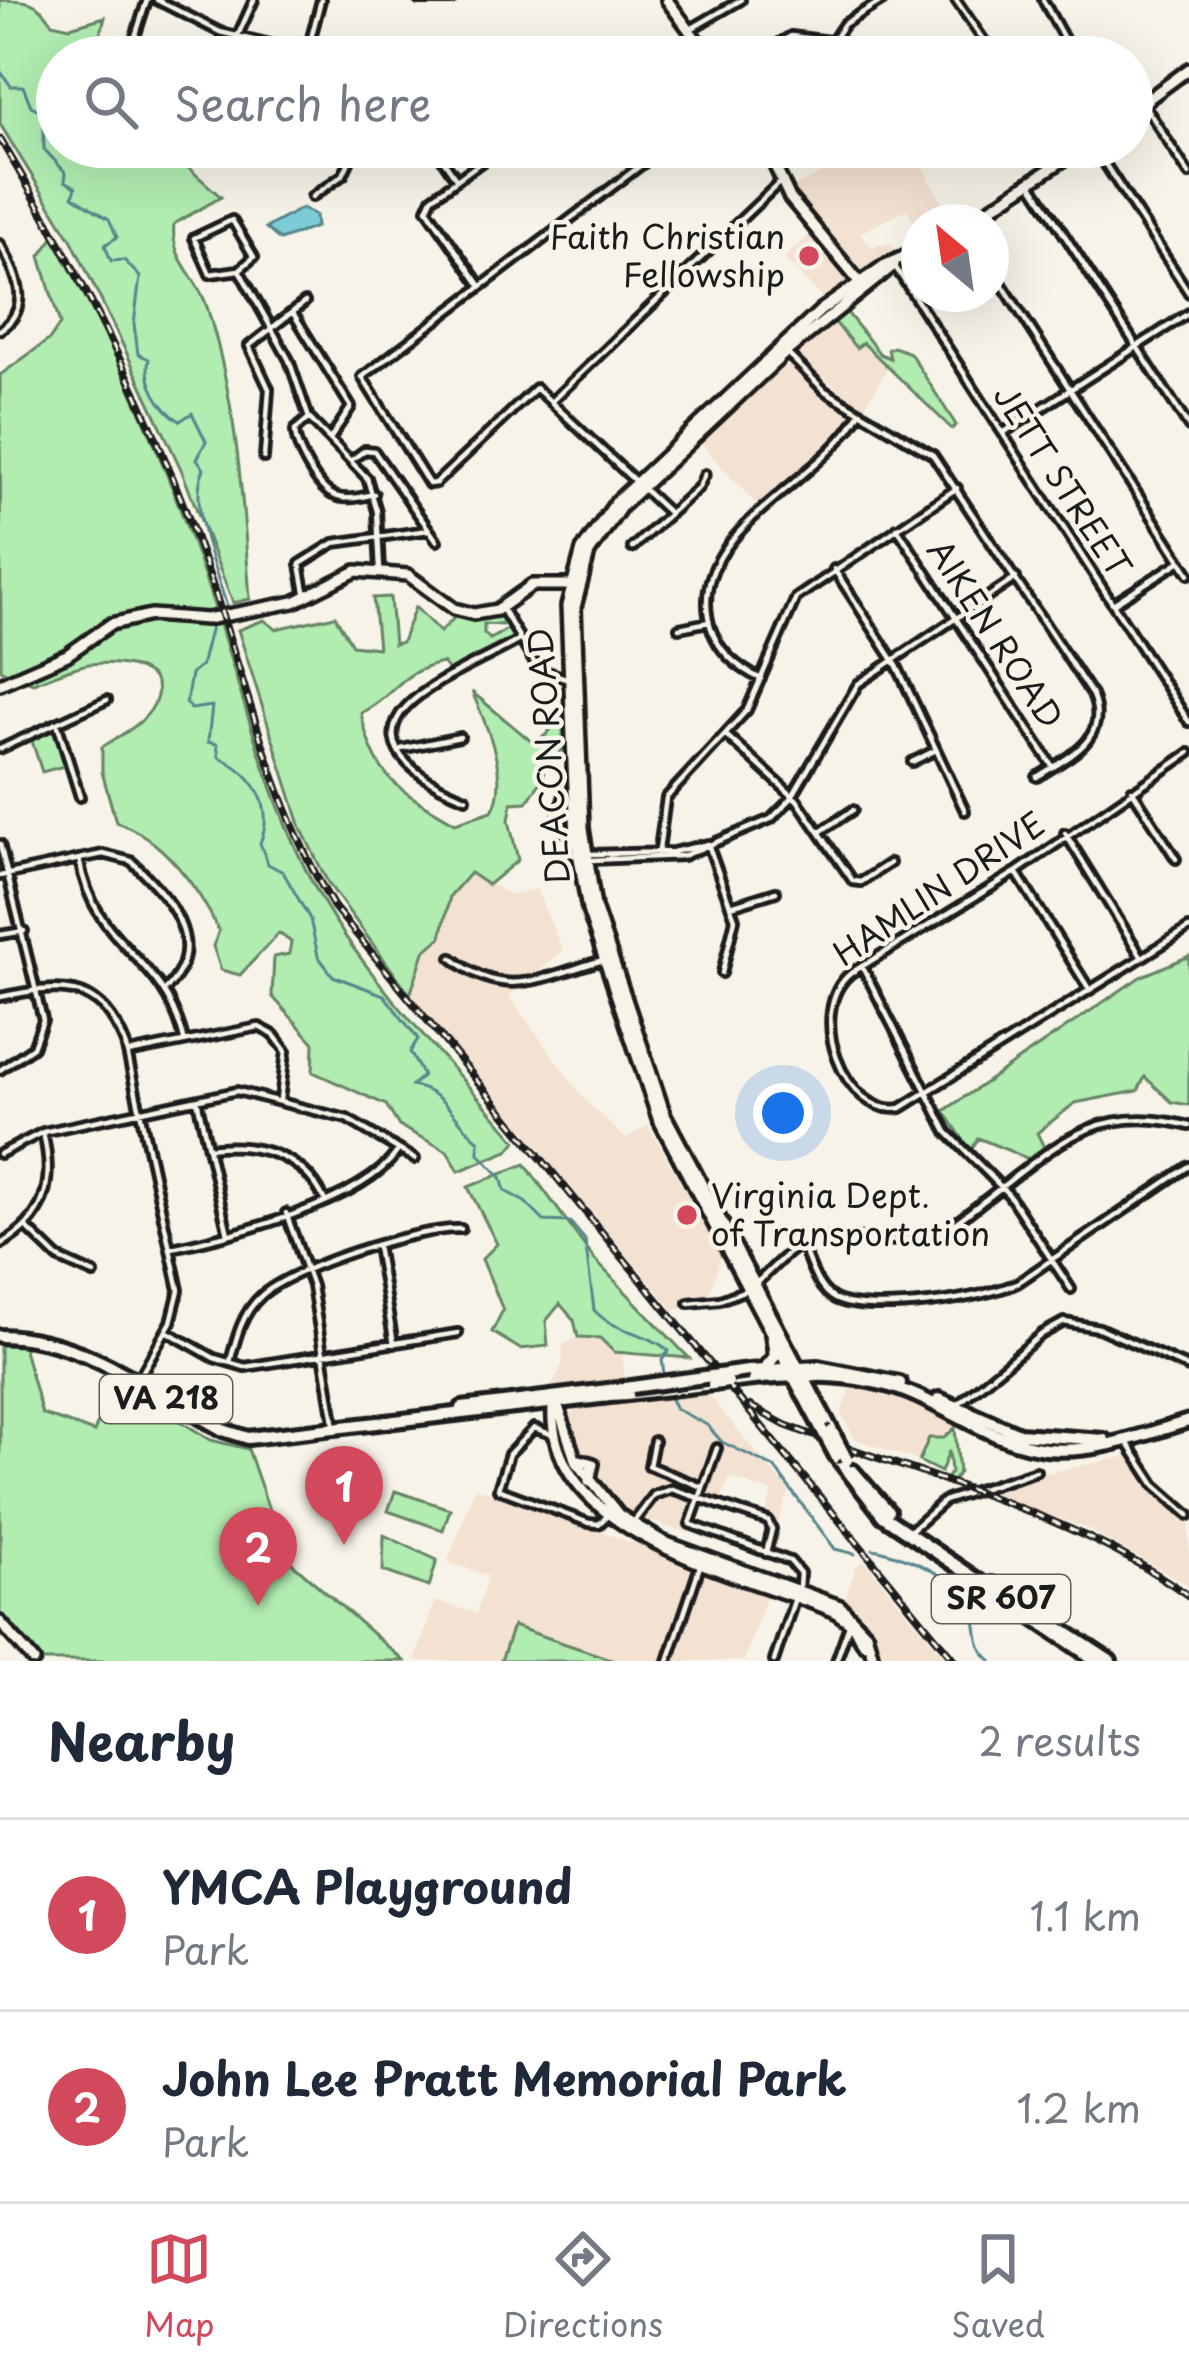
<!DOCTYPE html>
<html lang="en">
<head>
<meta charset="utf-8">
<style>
	:root { --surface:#fff; --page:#f6f6f7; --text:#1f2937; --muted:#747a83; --line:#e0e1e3; --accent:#d1495b }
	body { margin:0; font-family:"Playpen Sans",sans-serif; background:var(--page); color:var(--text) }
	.compass { position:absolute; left:901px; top:204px; width:108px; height:108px; border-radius:50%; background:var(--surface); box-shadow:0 12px 48px #0002; rotate:331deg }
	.you { position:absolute; left:783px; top:1113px; width:42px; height:42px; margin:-30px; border:9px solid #fff; border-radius:50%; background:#1a73e8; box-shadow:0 0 0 18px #1a73e833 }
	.badge { display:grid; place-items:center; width:78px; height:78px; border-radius:50%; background:var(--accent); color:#fff; font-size:39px; font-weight:700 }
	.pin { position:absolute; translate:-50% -99px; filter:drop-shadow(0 3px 6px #0008) }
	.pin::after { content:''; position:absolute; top:63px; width:42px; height:36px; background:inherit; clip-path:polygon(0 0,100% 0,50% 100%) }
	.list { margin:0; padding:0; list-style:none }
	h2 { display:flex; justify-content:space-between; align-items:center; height:156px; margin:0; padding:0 48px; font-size:51px }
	h2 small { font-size:39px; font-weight:400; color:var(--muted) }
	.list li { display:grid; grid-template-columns:78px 1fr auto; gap:36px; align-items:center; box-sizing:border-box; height:192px; padding:0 48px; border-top:3px solid var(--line) }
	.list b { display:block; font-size:45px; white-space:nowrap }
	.list p { margin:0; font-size:39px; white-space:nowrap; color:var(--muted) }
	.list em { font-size:39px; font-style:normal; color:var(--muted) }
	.icon { flex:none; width:66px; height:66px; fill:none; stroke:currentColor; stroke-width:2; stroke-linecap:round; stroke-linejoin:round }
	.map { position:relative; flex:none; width:1189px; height:1661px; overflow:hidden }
	.search { position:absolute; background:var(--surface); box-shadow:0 12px 48px #0002; left:36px; right:36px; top:36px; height:132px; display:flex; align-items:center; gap:30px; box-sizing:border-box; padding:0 42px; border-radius:66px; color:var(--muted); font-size:45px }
	.sheet { height:540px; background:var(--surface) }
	nav { display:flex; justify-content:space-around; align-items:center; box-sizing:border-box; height:168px; border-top:3px solid var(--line); background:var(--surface); font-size:33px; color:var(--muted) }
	nav a { display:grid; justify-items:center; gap:6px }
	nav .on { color:var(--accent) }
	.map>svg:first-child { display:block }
</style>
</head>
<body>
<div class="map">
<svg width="1189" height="1661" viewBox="0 0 1189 1661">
	<rect width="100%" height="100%" fill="#f7f3e8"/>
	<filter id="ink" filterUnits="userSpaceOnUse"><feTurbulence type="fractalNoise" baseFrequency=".00833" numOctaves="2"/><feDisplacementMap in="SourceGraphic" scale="24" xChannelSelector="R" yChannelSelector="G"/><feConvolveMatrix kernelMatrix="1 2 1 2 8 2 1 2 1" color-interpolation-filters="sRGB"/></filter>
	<g filter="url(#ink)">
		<path fill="#f3e1d2" d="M878,147H913L952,221L919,222V232L907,209L860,233L871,246L891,244L897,254L863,272L789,189Z
			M811,233L850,279L826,302L784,258Z
			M833,320L856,348L863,343L887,369L863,410L797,355L798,347Z
			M785,360L852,413L826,445L759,507L697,439Z
			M470,872L509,895L536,889L563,951L509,996L584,1099L626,1139L648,1125L721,1254L709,1296L674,1311L410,995L424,952L441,937L450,896Z
			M578,1337L600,1338L622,1356L625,1381L549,1393L563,1362V1345Z
			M853,1382L897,1396L959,1423L944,1438H929L919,1461L855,1439L841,1413Z
			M706,1392L789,1491L778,1523L764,1518L772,1493L730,1477L720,1502L702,1496L689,1533L624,1514L579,1459L567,1420L580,1405Z
			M1128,1456L1152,1491L1189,1523V1585L1086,1528L974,1488Z
			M475,1487L768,1591L744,1661H616L513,1626L501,1661H415L435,1601L476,1613L488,1576L448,1562Z
			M864,1561L948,1661H884L878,1653L863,1621L844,1603L856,1566Z"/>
		<path fill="#b1ecb1" stroke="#668466" stroke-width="3" d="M0,0C26,0 38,0 52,23L70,27L105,17L99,39L102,57H57V147H165L221,197L174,224C170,261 198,276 207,307C237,402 243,501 250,599L233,603L181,469L120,339L72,241L0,124Z
			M53,238C115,345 166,463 206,581C238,676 260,775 304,866C353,968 444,1055 516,1141L508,1151L459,1171L447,1151L399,1126L386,1105L313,1072L314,1043L272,996L274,957L289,954L291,942L279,933L240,975L221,970L213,946L219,931C199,888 162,837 116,822L102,772V747C119,736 145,724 154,704C173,665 113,661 89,664C71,667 51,677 33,683L1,670L0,375L50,339L60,324L40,256Z
			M845,310L880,354L890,358L888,349L894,347L910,353L956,425L952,429L863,343L856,348L833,320Z
			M390,597L394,644L402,642L415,607L440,632L456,616L502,614V625L484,624V633L490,639L509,628L517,640L454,675L442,663C396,673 398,694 361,713C375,781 399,789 455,823L492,811C511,780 486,723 472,692L532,742L546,735L563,714V749L552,764L543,763L544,777L527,802L512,803L509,820L518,860L488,885L470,873L450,896L441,937L424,952L410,995L328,883L301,828L238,630L264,620L276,629L335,616L352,645L378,648L373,598Z
			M56,730L68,765L42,772L31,738Z
			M1189,956V1105L1172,1102L1145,1077L1138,1091L1075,1103L1037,1133L1044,1147L1029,1159L978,1138L971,1151L944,1111L1140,977Z
			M525,1164L594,1259L689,1358L614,1352L600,1338L578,1337L574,1320L560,1304L546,1321L548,1346L520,1349L492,1332L503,1310L482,1259L497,1244L468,1187Z
			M0,1345L23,1346L42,1414L94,1432L115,1381L211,1440L248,1449L276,1530V1549L404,1661H40L0,1617Z
			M955,1428L959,1472L951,1483L945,1480L951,1472L949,1451L941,1472L919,1461L929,1438H944Z
			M395,1491L450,1509L443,1530L388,1511Z
			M384,1535L437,1560L429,1587L383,1571Z
			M513,1626L616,1661H501Z"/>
		<path fill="#7dcdd8" stroke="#56868d" stroke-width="3" d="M302,208L315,215L316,227L280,240L266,228Z"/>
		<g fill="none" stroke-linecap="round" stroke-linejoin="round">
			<path stroke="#56868d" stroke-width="3" d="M0,71L11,86H23L31,106L43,112L44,149L66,173L65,181L76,187L73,196L109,219L117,237L105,245L111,261L124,260L140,277L134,324L138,354L149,359C144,381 159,408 180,421L192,413L206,441L197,459L204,469C187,503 217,572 228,610
				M212,623L201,666L191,674L186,703L191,709L212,706L208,742L217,744L219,757C253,773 276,805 260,843L268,864L283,872L310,919L318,956L333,976L384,995L418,1039L410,1052L423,1076L411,1086C444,1090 455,1121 479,1141V1154L501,1177L505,1191L525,1202L544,1221L570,1222L585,1240L594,1310C616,1334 645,1330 669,1351L662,1360L665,1380
				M669,1395L676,1409L707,1425L722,1442L774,1467L835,1549L855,1554
				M873,1549C900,1553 962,1579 972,1608C980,1629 972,1646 992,1661"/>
			<g stroke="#1c1c1c" stroke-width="14">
				<path id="street" d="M157,0L220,32L324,57
					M419,0H452
					M956,0L995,57
					M1043,0L1074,57
					M689,30L741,0
					M133,43L147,0
					M228,57L254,0
					M306,57L321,0
					M479,57L506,49
					M625,57L637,48
					M756,57L791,36L830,41
					M822,57L844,24L883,0
					M1143,103L1189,174
					M434,147L457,180
					M665,147L362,377L429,484L436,483L536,388L670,514
					M803,147L805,148
					M1045,147L1056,162
					M1094,147L1189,293
					M1032,185L1189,427
					M312,197L343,175L356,147
					M0,244C16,274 34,307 0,330
					M991,267L1189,574
					M896,268L1189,722
					M239,270L254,257L232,220L194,238L210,274L239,270L289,360L309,418L367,478L377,511L380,570
					M480,285L427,209L432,198L502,147
					M293,313L351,407L330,439
					M786,352L825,391L933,455L1092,695C1111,739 1068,757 1037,777
					M552,401L780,182
					M309,418L295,430C295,447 318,490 335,496C346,501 362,497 374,494
					M1003,433L1189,313
					M264,458L269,389L249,346L305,302
					M353,459L365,450L374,451L437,541
					M897,528L1053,767
					M632,548L699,487L705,474
					M834,569L897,666L965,811
					M306,597L300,564L334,543L429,530
					M1113,604L1179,562
					M503,610L538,669L569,679
					M679,628L709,622
					M761,679C738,668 719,653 711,628C681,532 823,484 860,412
					M57,723L80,797
					M726,735L797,800L853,881L861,882L890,863
					M0,749L107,700
					M401,749L460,737
					M1189,753L1016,872L851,973C804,1011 844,1118 901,1108L1189,928
					M912,762L934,751
					M1132,790L1176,859
					M564,795L558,815L571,854L578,857
					M466,798C434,786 365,751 406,707C429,682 488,658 519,640
					M820,832L853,810
					M1065,833L1141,956
					M0,844L43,1020L33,1047L0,1070
					M708,844L735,919L722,973
					M589,854L673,852L708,844
					M658,857L666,798L747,710L796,598L957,488
					M79,859C95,951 162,951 184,1039
					M591,860L683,856L771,819L790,800L858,684L1016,578
					M1016,872L1089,989
					M0,876L103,854L131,861C169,896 211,945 166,989
					M731,906L776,892
					M0,935L24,931
					M452,958C505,1002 542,977 603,960
					M862,966L947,1132L1009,1195L1071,1289
					M0,997C58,985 99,978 125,1043L179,1290L171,1322L139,1378
					M128,1053L259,1027L274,1035L286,1051L280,1100
					M197,1100L228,1234
					M208,1148C255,1142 303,1154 324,1199
					M0,1154L43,1132L237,1091L347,1119L415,1159
					M286,1213L312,1286L335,1428
					M26,1227L58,1258L94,1274
					M0,1245C46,1219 55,1182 43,1133
					M802,1245C810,1263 816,1289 835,1299C868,1316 987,1299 1019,1282L1189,1166
					M377,1246L394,1344
					M172,1248C233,1235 362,1203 397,1152
					M756,1283C770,1272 782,1256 797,1247C842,1222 888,1252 932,1236C952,1228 968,1213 985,1200C1054,1147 1096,1101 1189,1126
					M689,1303L720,1300L746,1290
					M166,1331L214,1358L245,1367L458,1333
					M230,1362C236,1338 242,1313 261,1296C292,1267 419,1227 461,1229
					M957,1405L1042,1334L1064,1322L1099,1328L1189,1368
					M556,1436L534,1428L509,1454L498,1489L589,1523L599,1524L607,1516
					M654,1441L649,1466L702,1487
					M1127,1442L1155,1485L1189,1515
					M717,1448L690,1524L790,1561L800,1573L799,1588
					M632,1524L654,1495L672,1489L768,1521L772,1529L766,1553
					M909,1532L944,1501L1036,1471
					M668,1661L701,1563
					M774,1661L795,1598
					M836,1661L850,1622"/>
			</g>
			<g stroke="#1c1c1c" stroke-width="18">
				<path id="secondary" d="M667,0L709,57
					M1132,111L1189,69
					M766,147L790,198L861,284
					M970,222L1083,147
					M0,684L67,655L111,624L151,615L207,619L294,602L356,571L408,575L454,609L474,614L497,610L532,585H575
					M798,1366L665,1115L595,907L583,828L575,607L589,553L621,507L786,352L894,265
					M789,1367L658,1118L588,910L576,840L567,606L582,550L616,502L821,310L885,265L919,250
					M554,1397C535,1534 743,1574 834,1611L852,1624L864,1644
					M555,1397L576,1462L619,1515L664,1542L840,1606L866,1633L874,1661
					M576,1459L593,1464L589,1481
					M0,1622L34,1661"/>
			</g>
			<g stroke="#1c1c1c" stroke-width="20">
				<path id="primary" d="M0,1336C82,1337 153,1392 223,1430L248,1438L713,1384
					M766,1367L775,1356L772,1334
					M790,1370L821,1428
					M800,1370L832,1431
					M748,1371L818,1367L900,1383
					M728,1382C789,1374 852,1370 910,1393C956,1412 995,1443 1046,1449C1096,1454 1141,1435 1189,1421
					M939,1399L1019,1434L1104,1440
					M462,1408L632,1387
					M836,1456L883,1516L1097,1661
					M853,1471L888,1511
					M992,1584L1110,1661"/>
			</g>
			<use href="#street" stroke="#f7f3e8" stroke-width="4.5"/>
			<use href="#secondary" stroke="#f7f3e8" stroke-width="9"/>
			<use href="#primary" stroke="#f7f3e8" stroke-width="10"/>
			<g stroke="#1c1c1c" stroke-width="8">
				<path id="rail" d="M0,139C80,273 151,410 203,558C245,675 269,800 334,907L955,1661
					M750,1406L785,1425C919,1476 1071,1511 1189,1596"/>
			</g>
			<use href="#rail" stroke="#f7f3e8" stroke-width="3" stroke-dasharray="9" stroke-linecap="butt"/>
			<g stroke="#1c1c1c" stroke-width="20" stroke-linecap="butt">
				<path id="primary-bridge" d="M713,1384L728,1382
					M632,1387L748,1371
					M821,1428L836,1456
					M832,1431L847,1460"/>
			</g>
			<use href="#primary-bridge" stroke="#f7f3e8" stroke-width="10"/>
		</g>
	</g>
	<g fill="#d1495b" stroke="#f7f3e8" stroke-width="4.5">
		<circle cx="809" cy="256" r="12"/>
		<circle cx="687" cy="1215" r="12"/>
	</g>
	<g text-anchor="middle" stroke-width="9" stroke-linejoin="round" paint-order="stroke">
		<g fill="#f7f3e8" stroke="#5e5c59" stroke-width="3">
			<rect x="100" y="1375" width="132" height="48" rx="9"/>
			<rect x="932" y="1575" width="138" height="48" rx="9"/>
		</g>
		<g font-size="30" font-weight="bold" fill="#1c1c1c">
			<text x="166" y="1409">VA 218</text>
			<text x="1001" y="1609">SR 607</text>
		</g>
		<g font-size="33" fill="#1c1c1c" stroke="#f7f3e8" text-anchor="end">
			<text x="785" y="249">Faith Christian<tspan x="785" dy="38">Fellowship</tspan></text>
			<text x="711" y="1208" text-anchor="start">Virginia Dept.<tspan x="711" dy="38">of Transportation</tspan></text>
		</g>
		<g font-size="33" fill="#1c1c1c" stroke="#f7f3e8">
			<text transform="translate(1062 481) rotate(57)" y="12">JETT STREET</text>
			<text transform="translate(995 634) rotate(57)" y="12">AIKEN ROAD</text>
			<text transform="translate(549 756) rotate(-94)" y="12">DEACON ROAD</text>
			<text transform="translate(939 889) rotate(-34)" y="12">HAMLIN DRIVE</text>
		</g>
	</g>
</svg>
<svg class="compass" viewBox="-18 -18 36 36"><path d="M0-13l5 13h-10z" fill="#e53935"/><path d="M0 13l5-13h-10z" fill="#747a83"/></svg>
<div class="you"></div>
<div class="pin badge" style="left:344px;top:1545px">1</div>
<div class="pin badge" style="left:258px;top:1606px">2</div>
<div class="search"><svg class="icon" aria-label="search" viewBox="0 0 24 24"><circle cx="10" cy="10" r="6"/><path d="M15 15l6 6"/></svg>Search here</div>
</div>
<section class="sheet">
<h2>Nearby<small>2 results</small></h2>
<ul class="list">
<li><span class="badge">1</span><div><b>YMCA Playground</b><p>Park</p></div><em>1.1 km</em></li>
<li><span class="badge">2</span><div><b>John Lee Pratt Memorial Park</b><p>Park</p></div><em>1.2 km</em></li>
</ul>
</section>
<nav>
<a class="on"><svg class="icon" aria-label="map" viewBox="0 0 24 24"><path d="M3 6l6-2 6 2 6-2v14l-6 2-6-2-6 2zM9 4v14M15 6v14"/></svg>Map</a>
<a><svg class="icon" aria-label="directions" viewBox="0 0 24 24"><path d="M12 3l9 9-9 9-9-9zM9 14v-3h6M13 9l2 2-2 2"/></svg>Directions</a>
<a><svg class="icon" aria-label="saved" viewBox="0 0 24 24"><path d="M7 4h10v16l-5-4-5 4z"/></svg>Saved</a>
</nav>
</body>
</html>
